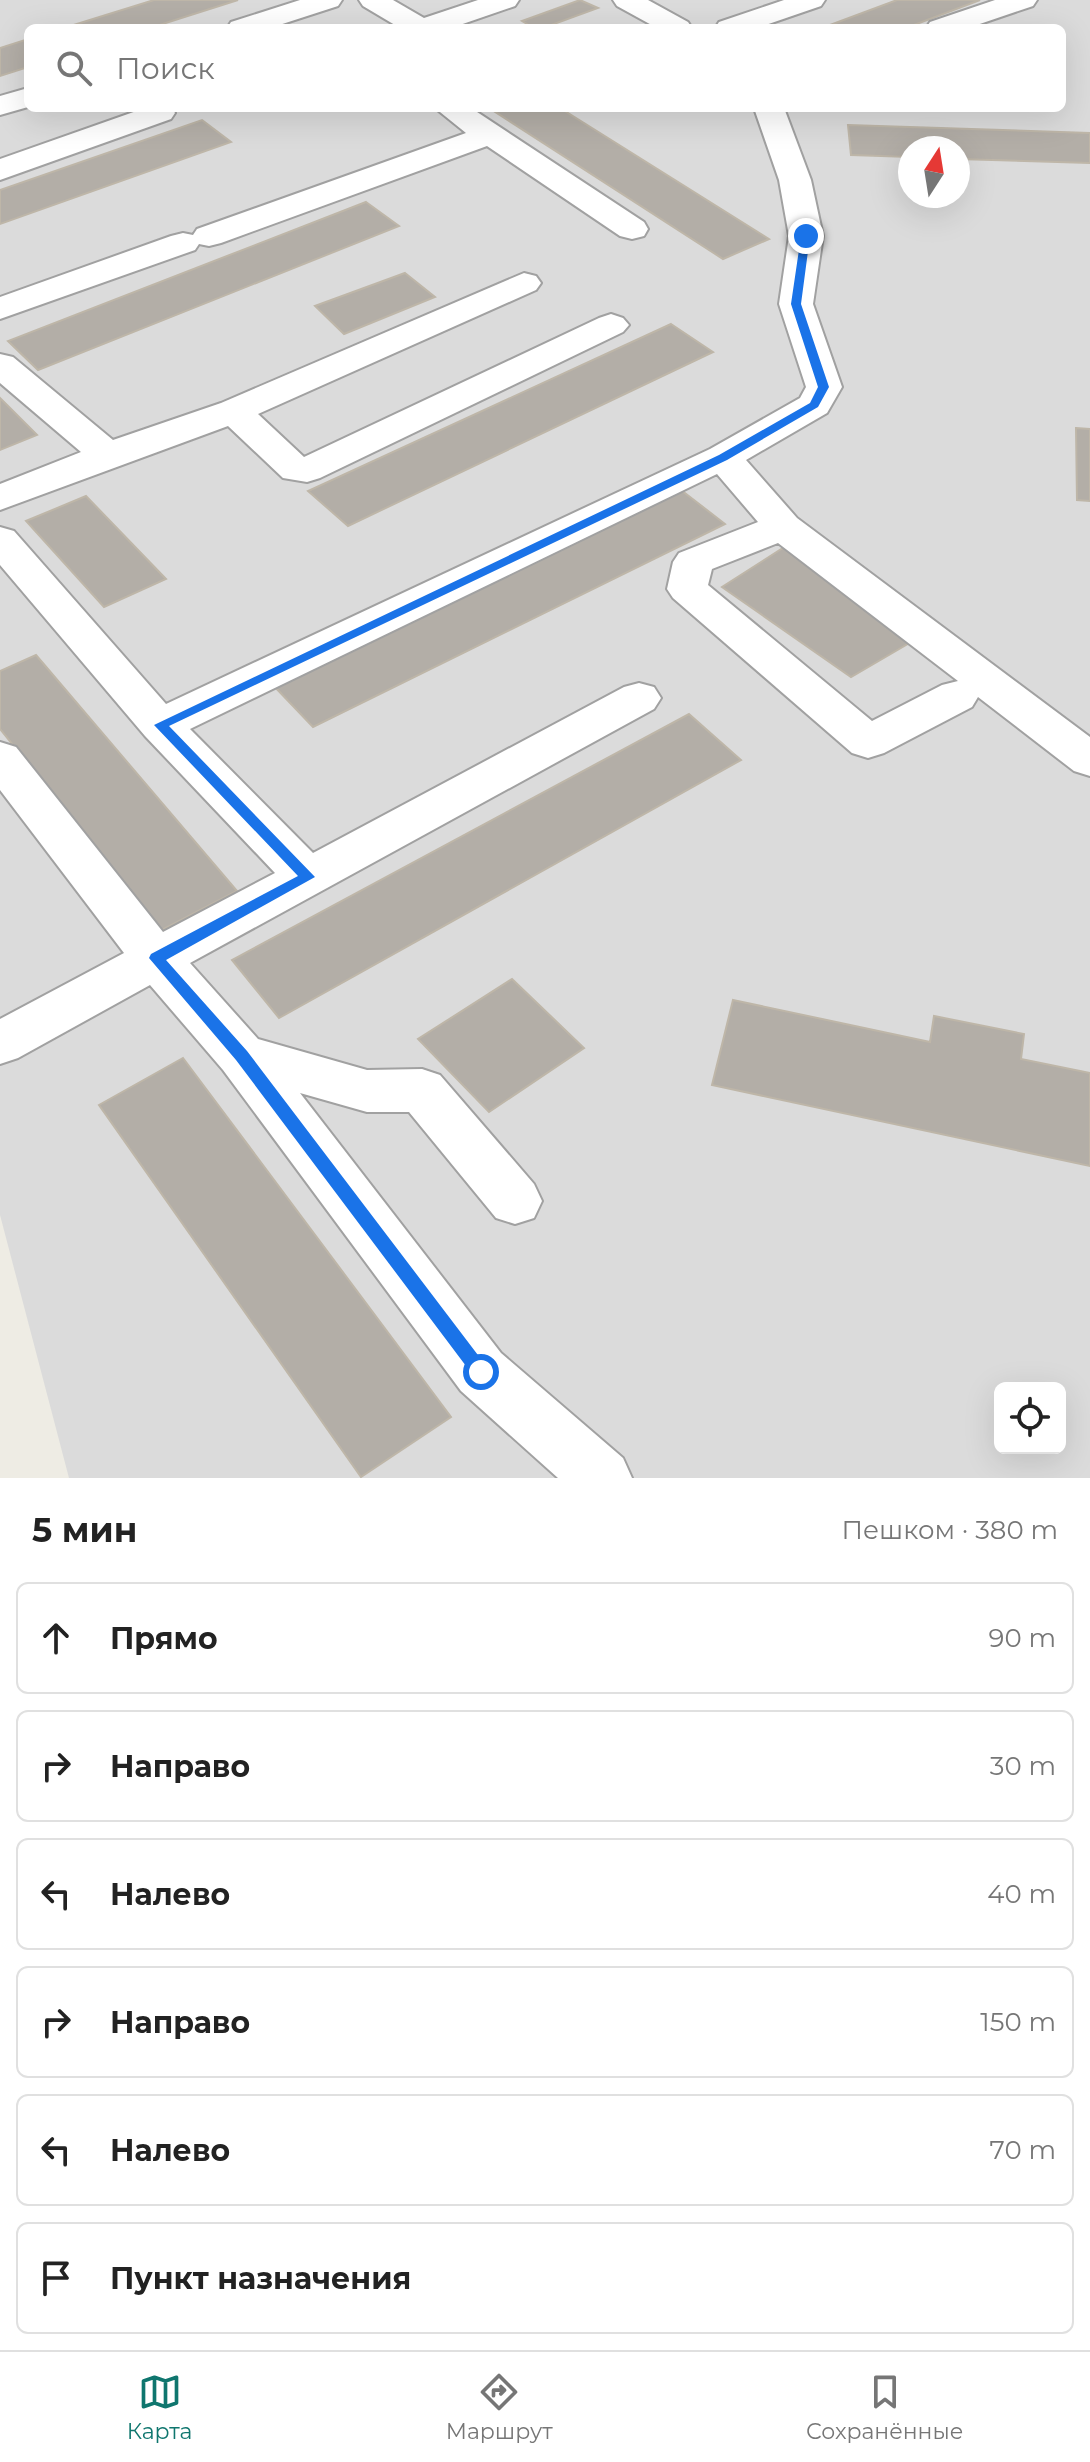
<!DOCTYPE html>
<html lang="ru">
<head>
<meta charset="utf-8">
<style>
	:root { --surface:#fff; --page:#f6f6f6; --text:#222; --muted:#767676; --line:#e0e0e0; --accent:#0f766e }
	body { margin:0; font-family:Montserrat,sans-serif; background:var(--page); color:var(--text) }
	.controls { position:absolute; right:24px; bottom:24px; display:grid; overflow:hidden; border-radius:12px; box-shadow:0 8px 32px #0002 }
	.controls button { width:72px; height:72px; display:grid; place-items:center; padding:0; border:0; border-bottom:2px solid var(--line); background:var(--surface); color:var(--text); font:40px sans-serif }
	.compass { position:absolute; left:898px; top:136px; width:72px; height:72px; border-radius:50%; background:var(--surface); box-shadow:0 8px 32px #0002; rotate:12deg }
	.stop { position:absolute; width:24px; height:24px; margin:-18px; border:6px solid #1a73e8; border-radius:50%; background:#fff }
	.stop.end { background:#1a73e8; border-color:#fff; box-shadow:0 2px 8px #0008 }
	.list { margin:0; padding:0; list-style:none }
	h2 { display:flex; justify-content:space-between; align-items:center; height:104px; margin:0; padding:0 32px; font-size:34px }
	h2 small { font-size:26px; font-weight:400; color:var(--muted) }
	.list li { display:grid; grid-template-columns:52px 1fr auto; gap:24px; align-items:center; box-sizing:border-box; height:112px; margin:0 16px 16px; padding:0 16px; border:2px solid var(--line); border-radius:12px }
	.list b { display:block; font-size:30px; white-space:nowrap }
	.list em { font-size:26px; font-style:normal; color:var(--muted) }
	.icon { flex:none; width:44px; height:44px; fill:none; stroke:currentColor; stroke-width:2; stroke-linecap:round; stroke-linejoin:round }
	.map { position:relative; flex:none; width:1090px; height:1478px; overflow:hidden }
	.search { position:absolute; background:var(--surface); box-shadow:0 8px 32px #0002; left:24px; right:24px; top:24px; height:88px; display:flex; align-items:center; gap:20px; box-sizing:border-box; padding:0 28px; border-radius:12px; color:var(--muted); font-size:30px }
	.sheet { height:872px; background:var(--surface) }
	nav { display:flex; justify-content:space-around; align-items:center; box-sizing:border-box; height:112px; border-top:2px solid var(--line); background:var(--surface); font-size:22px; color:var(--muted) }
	nav a { display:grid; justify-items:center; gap:4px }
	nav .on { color:var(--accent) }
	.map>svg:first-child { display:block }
</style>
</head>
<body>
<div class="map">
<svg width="1090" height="1478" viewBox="0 0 1090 1478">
	<rect width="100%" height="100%" fill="#eeece4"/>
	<path fill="#dbdbdb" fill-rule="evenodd" d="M0,0H1090V1478H69L0,1215ZM28,28H1062V108H28ZM910,148H958V196H910ZM1000,1388H1060V1448H1000Z"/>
	<path fill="#b3aea7" stroke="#beb6a8" stroke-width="2" d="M154,0H238L150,28H64Z
		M580,0L598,8L543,28H534L522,21Z
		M897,0H980L906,28H822Z
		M28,39V67L0,76V48Z
		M489,108H560L769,239L723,259Z
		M202,120L231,142L0,224V190Z
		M848,125L1090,133V163L958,159V148H910V157L851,155Z
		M366,202L399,226L38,370L8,341Z
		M405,273L435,297L344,334L315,306Z
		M671,324L713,352L348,526L308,491Z
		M0,398L37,435L0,450Z
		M1076,428L1090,429V501L1077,500Z
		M681,490L725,524L313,727L272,684Z
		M86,496L166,579L104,607L26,521Z
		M786,546L918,638L851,677L722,587Z
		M36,655L237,891L162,930L0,729V671Z
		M689,714L741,760L279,1018L232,960Z
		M512,979L584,1048L489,1112L418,1039Z
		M733,1000L930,1042L934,1016L1024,1034L1021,1059L1090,1073V1166L712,1085Z
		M183,1058L451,1417L361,1477L99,1105Z"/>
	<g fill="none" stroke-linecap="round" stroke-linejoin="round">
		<g stroke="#a1a1a1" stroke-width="4">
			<path id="minor" d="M300,0H342L338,6L270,28H227L231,22Z
				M359,0H393L424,18L478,0H519L515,6L451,28H400L363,6Z
				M613,0H648L688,22L692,28H657L617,6Z
				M784,0H825L821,6L757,28H715L719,22Z
				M995,0H1037L1033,6L968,28H926L930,22Z
				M28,88V107L0,115V96Z
				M145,108H172L175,113L171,119L0,180V159Z
				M435,108H471L644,222L648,229L644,236L632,239L620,236L487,146L221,243L209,246L199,244L195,250L0,319V297L171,236L183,233L193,235L197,229L466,133Z
				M754,108H784L811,180L823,236L813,304L842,387L827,413L746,460L797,518L1090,737V776L1074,771L978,697L972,707L884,753L868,758L852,753L673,598L667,589L673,562L679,553L758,522L717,474L190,729L313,853L624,687L639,683L654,687L661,698L654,709L190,963L258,1039L367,1070L422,1069L440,1075L534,1184L542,1201L534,1218L515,1224L496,1218L409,1112H367L300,1093L501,1353L623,1458L632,1478H558L461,1391L223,1070L150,985L18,1058L0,1064V1019L124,953L0,790V742L16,747L163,932L275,873L145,736L0,565V527L14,531L166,704L710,449L800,398L806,387L779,304L789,236L779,180ZM778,543L958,681L942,685L872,721L708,585L712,569Z
				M524,273L536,276L541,283L536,290L258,414L304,457L599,318L611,314L623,318L629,325L623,332L320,478L307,482L283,478L228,426L0,510V484L81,452L0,383V354L13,357L113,440L221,403Z"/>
		</g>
		<use href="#minor" fill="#fff" fill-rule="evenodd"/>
	</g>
	<path fill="#1a73e8" d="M806,233L810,236L801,304L829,387L818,407L727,460L169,726L315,877L166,960L247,1051L487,1367L490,1372L487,1378L481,1380L475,1378L236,1060L149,958L151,954L298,876L154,725L719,455L810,403L818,387L791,304L801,236Z"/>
</svg>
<div class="controls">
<button><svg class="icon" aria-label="locate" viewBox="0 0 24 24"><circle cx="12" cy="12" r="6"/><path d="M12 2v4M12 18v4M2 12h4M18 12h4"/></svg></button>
</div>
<svg class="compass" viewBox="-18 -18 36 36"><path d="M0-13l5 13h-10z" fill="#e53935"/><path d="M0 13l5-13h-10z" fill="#767676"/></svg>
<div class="stop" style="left:481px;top:1372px"></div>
<div class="stop end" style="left:806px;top:236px"></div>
<div class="search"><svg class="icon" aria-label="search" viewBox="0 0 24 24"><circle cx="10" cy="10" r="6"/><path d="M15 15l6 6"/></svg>Поиск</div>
</div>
<section class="sheet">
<h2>5 мин<small>Пешком · 380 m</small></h2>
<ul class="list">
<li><svg class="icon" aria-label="ahead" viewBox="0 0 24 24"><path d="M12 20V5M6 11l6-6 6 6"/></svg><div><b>Прямо</b></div><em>90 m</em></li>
<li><svg class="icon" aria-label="right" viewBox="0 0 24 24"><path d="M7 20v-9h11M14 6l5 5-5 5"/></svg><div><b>Направо</b></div><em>30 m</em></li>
<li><svg class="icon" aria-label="left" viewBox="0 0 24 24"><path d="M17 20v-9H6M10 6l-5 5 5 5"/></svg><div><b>Налево</b></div><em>40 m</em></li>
<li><svg class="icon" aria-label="right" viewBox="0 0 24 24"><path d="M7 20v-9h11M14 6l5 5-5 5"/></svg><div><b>Направо</b></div><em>150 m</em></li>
<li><svg class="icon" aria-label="left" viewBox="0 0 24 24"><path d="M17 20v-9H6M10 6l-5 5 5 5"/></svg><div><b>Налево</b></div><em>70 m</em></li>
<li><svg class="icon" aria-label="arrive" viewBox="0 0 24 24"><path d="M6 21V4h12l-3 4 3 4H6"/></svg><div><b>Пункт назначения</b></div></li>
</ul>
</section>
<nav>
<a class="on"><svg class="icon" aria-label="map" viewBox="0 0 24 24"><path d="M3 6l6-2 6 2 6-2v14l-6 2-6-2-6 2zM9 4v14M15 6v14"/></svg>Карта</a>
<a><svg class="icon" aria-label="directions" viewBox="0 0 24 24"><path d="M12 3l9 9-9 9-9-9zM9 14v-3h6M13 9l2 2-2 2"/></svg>Маршрут</a>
<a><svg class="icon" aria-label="saved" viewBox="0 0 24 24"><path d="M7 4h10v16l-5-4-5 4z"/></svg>Сохранённые</a>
</nav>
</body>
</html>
